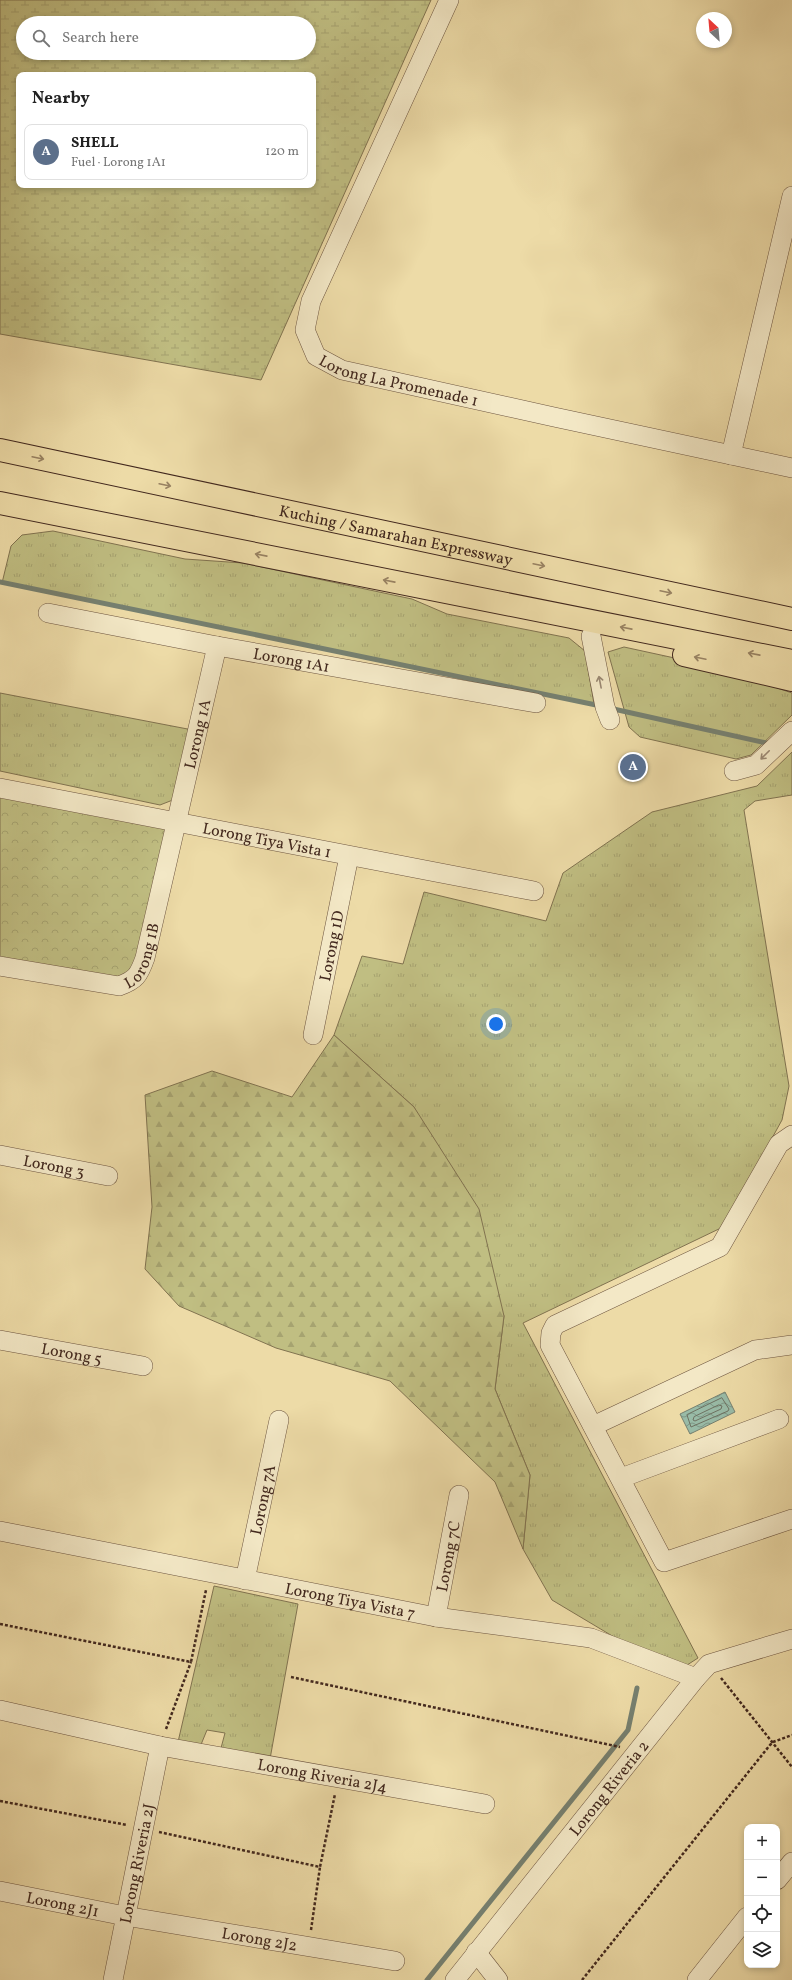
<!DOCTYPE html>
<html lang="en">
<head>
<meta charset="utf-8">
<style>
	:root { --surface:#fff; --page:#f6f6f6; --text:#222; --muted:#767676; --line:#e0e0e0; --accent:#1a73e8 }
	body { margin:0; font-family:Vollkorn,serif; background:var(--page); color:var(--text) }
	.controls { position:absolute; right:12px; bottom:12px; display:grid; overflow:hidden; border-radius:8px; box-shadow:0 2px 6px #0003 }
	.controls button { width:36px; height:36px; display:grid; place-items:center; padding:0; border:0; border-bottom:1px solid var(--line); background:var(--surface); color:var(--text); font:20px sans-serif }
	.compass { position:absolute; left:696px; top:12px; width:36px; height:36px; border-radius:50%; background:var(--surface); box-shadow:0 2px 6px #0003; rotate:334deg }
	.you { position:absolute; left:496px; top:1024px; width:14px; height:14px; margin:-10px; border:3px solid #fff; border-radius:50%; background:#1a73e8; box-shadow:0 0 0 6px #1a73e833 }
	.badge { display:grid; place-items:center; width:26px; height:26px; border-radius:50%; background:var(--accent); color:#fff; font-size:13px; font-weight:700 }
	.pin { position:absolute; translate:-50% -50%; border:2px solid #fff; box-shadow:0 1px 4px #0006 }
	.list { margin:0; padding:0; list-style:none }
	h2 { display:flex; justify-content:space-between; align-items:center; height:52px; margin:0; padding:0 16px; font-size:17px }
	h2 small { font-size:13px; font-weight:400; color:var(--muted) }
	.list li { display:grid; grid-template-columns:26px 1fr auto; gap:12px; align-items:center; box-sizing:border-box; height:56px; margin:0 8px 8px; padding:0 8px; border:1px solid var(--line); border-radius:8px }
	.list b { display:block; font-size:15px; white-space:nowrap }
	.list p { margin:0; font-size:13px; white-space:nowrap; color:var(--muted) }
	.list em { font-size:13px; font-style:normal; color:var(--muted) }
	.icon { flex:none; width:22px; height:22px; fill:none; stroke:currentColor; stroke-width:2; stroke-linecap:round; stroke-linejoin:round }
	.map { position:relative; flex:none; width:792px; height:1980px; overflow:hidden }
	.search { position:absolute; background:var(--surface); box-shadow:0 2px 6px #0003; left:16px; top:16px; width:300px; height:44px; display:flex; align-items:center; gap:10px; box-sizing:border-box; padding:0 14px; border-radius:22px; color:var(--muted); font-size:15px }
	.panel { position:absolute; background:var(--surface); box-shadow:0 2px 6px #0003; left:16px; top:72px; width:300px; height:116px; border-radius:8px }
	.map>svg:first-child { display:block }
</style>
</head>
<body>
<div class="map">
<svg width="792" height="1980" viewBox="0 0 792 1980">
	<defs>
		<pattern id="grass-tufts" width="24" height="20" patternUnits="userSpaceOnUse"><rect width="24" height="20" fill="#c0be82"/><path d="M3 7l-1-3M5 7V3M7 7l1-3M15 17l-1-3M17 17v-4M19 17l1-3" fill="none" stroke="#a6a370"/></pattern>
		<pattern id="forest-firs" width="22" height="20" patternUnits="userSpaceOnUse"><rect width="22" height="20" fill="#c0be82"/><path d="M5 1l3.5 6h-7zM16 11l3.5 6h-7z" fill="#a6a370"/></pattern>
		<pattern id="wetland-marsh" width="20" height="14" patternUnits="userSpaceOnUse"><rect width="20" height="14" fill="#c0be82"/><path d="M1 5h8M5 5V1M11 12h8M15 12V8" fill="none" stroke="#a6a370"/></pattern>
		<pattern id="park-crowns" width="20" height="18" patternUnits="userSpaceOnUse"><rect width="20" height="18" fill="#c0be82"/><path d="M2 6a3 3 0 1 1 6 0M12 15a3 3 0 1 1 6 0" fill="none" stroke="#a6a370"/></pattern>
		<pattern id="water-waves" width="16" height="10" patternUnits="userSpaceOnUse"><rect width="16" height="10" fill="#99bba7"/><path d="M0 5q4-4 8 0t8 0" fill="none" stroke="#7e9887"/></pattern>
	</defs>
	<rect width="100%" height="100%" fill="#eddba7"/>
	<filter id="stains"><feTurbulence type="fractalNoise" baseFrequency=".005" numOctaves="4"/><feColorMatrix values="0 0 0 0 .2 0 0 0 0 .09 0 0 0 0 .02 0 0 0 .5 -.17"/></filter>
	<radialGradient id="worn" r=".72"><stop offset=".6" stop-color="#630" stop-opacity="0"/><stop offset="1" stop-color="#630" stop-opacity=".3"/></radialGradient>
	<path fill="url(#grass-tufts)" stroke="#817350" d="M53,531L185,559L243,563L412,599L447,614L569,638L585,651L594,704L2,583L11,546L22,535Z
		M624,647L716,667L792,693V715L751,755L736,759L640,737L629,727L608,652Z
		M0,693L198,731L183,796L160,805L0,771Z
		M792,752V795L755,801L744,810L789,1086L782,1120L723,1227L523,1323L698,1658L684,1667L614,1637L552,1600L523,1549L530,1475L495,1389L504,1316L414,1107L334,1035L362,956L403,964L424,892L546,921L563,873L652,812L757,786Z
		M214,1586L298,1604L270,1759L221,1748L225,1733L207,1730L200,1747L178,1742Z"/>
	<path fill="url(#forest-firs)" stroke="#817350" d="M334,1035L414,1107L479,1209L504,1316L495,1389L530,1475L523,1549L495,1482L390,1381L276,1348L179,1306L145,1269L152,1207L145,1095L212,1071L292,1097Z"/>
	<path fill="url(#wetland-marsh)" stroke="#817350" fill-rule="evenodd" d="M0,0H431L261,380L0,334ZM23,23H309V53H23ZM19,75H313V185H19Z"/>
	<path fill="url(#park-crowns)" stroke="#817350" d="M0,788L177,822L131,982L0,966Z"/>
	<path fill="url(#water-waves)" stroke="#768070" d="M725,1392L735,1412L690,1434L680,1414Z"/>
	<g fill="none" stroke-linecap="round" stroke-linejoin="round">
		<path stroke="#6e7262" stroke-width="1" d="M722,1398L729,1409L728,1411L691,1427L687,1415Z
			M719,1405L722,1406L721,1409L695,1421L693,1420L694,1417Z"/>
		<path stroke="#768070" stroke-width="5" d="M0,582L601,706
			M609,708L771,744
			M427,1980L628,1730L637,1688"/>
		<g stroke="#6d5540" stroke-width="20">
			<g id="minor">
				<path id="s1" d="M449,0L311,301L305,330L316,356L342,370L554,417L792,468"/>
				<path d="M731,455L792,196"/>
				<path id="s2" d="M48,613L217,646L536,703"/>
				<path d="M591,636L605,707L610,720"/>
				<path d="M734,771L756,765L792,731"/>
				<path id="s3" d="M0,788L534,891"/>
				<path id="s4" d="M0,966L119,986C136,980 139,975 145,958L217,646"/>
				<path id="s5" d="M313,1035L349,856"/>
				<path d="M792,1135L779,1144L720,1247L555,1325L551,1333L550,1345L664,1562L792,1519"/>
				<path id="s6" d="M0,1155L108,1176"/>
				<path id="s7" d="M0,1340L143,1366"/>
				<path d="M593,1426L755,1350L792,1345"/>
				<path d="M621,1478L779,1419"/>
				<path id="s8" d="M0,1531L436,1617L591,1638L696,1678"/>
				<path id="s9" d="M245,1580L279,1420"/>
				<path id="s10" d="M436,1617L459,1495"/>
				<path id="s11" d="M0,1710L160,1746L485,1804"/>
				<path d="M777,1880L792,1862"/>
				<path id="s12" d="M0,1891L125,1916L395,1961"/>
				<path d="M476,1952L498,1980"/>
				<path id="s13" d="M113,1980L160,1746"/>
				<path id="s14" d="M455,1980L696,1678L709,1664L792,1639"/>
				<path d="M697,1980L747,1917"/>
			</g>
		</g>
		<g stroke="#42281e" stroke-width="24">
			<g id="highway">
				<path id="s15" d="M0,450L792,619"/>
				<path d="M0,503L792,661"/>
				<path d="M684,655L792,680"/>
			</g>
		</g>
		<path stroke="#42281e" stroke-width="2.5" stroke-dasharray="3 2" stroke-linecap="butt" d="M0,1624L191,1662L206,1590
			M291,1677L620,1747
			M721,1678L792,1767
			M166,1729L191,1662
			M0,1801L127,1825
			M159,1832L320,1867L335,1794
			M311,1930L320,1867
			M582,1980L770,1745L773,1742L792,1735"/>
		<use href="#minor" stroke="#f3e8c6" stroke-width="19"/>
		<use href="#highway" stroke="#eddba7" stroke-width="22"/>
	</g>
	<defs><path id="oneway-shaft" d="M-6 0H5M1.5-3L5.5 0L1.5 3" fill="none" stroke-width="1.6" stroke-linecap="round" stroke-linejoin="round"/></defs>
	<g stroke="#988262">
		<use href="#oneway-shaft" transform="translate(38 458) rotate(12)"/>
		<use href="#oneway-shaft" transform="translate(165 485) rotate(12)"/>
		<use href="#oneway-shaft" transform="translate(261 555) rotate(-169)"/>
		<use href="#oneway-shaft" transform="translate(539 565) rotate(12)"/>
		<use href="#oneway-shaft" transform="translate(389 581) rotate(-169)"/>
		<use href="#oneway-shaft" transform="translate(666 592) rotate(12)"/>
		<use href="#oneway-shaft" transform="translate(626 628) rotate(-169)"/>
		<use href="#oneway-shaft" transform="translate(754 654) rotate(-169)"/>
		<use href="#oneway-shaft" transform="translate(700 658) rotate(-168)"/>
	</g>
	<g stroke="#9a8872">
		<use href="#oneway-shaft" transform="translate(600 682) rotate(-101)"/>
		<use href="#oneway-shaft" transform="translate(765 755) rotate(135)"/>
	</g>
	<g text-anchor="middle" stroke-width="3" stroke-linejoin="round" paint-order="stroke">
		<g font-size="16" fill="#42281e" stroke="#f3e8c6">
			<text dy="6" stroke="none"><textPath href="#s1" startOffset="476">Lorong La Promenade 1</textPath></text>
			<text dy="6" stroke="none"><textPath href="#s15" startOffset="405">Kuching / Samarahan Expressway</textPath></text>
			<text dy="6" stroke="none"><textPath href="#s2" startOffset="248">Lorong 1A1</textPath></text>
			<text dy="6" stroke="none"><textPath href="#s4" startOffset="391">Lorong 1A</textPath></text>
			<text dy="6" stroke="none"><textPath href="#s3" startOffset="272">Lorong Tiya Vista 1</textPath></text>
			<text dy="6" stroke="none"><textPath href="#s5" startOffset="91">Lorong 1D</textPath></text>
			<text dy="6" stroke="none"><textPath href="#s4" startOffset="162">Lorong 1B</textPath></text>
			<text dy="6" stroke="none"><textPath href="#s6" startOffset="55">Lorong 3</textPath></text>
			<text dy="6" stroke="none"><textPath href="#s7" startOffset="73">Lorong 5</textPath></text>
			<text dy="6" stroke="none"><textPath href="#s9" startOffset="82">Lorong 7A</textPath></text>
			<text dy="6" stroke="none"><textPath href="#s10" startOffset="62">Lorong 7C</textPath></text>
			<text dy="6" stroke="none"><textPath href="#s8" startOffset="357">Lorong Tiya Vista 7</textPath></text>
			<text dy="6" stroke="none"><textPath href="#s11" startOffset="329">Lorong Riveria 2J4</textPath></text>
			<text dy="6" stroke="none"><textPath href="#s14" startOffset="246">Lorong Riveria 2</textPath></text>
			<text dy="6" stroke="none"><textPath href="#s13" startOffset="119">Lorong Riveria 2J</textPath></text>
			<text dy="6" stroke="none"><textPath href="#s12" startOffset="64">Lorong 2J1</textPath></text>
			<text dy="6" stroke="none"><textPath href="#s12" startOffset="264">Lorong 2J2</textPath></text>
		</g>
	</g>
	<rect width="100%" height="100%" filter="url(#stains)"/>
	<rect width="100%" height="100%" fill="url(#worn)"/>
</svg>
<div class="controls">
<button>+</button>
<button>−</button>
<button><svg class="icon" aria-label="locate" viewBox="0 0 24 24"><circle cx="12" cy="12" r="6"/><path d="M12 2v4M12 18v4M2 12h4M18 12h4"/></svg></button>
<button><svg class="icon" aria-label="layers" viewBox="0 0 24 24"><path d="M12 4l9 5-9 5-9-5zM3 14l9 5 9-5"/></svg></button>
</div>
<svg class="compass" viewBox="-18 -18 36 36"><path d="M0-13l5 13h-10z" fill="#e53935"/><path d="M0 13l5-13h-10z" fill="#767676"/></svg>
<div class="you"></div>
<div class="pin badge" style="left:633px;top:767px;background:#5c6f8a">A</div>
<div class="search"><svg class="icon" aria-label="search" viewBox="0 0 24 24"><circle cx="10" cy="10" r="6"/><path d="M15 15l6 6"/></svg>Search here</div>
<section class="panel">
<h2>Nearby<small></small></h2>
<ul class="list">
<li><span class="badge" style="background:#5c6f8a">A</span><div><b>SHELL</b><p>Fuel · Lorong 1A1</p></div><em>120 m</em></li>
</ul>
</section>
</div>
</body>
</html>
